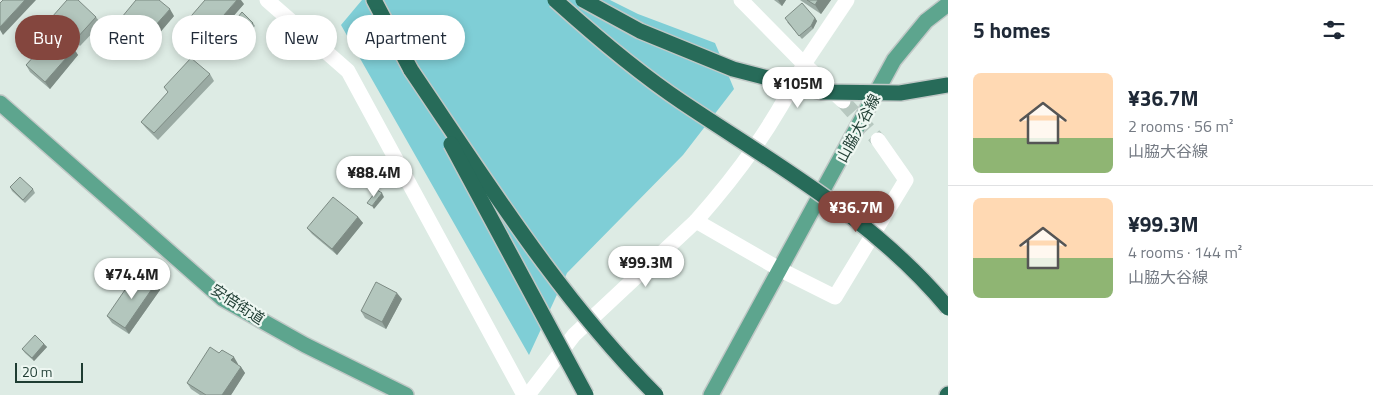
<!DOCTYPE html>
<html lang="en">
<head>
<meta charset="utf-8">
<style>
	:root { --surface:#fff; --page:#f6f6f7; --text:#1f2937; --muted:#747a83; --line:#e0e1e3; --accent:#84463e }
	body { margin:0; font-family:"Titillium Web","Noto Sans JP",sans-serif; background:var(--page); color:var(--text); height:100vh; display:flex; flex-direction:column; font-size:19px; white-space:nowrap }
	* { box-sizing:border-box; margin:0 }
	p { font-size:16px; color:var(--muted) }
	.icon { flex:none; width:28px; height:28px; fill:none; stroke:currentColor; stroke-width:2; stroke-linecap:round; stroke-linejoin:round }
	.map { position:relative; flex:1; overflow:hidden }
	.side { display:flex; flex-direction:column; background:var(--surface); width:425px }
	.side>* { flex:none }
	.top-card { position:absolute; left:15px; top:15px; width:475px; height:45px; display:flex; gap:10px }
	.scale { position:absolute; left:15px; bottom:12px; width:68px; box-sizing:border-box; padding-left:5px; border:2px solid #1e3c32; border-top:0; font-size:14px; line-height:18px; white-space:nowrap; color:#1e3c32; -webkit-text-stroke:4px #eef7f2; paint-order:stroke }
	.price { position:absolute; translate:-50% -42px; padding:0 11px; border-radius:18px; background:#fff; color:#222; font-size:16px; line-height:32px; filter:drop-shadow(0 1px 2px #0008) }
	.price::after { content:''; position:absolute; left:50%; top:30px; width:15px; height:11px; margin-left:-8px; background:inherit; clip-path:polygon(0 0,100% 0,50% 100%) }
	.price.on { background:var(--accent); color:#fff }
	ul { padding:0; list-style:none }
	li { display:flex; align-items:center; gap:15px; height:125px; padding:0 25px }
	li+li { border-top:1px solid var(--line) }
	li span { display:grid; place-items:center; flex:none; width:140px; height:100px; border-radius:8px; color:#555 }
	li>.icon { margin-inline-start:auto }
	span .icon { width:60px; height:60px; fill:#fffc; stroke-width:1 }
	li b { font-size:21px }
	h2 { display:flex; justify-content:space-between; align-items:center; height:60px; padding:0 25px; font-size:21px }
	.chip { padding:0 18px; border-radius:22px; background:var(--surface); box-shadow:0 2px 8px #0003; font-size:18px; line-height:45px }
	.chip.on { background:var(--accent); color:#fff }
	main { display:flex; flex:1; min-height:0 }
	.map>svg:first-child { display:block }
</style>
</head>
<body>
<main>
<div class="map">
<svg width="948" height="395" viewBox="0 0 948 395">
	<rect width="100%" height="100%" fill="#ddebe4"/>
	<path fill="#7fced6" d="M362,0H610L638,14L715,43L734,89L683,155L567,273L529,355L341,25Z"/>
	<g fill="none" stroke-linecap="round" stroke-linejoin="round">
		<path stroke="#b7c8c0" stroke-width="15" stroke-dasharray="15 8" stroke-linecap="butt" d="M843,101L878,140"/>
		<g stroke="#c0c8c6" stroke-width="18">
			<g id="primary">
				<path d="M0,103L223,299L305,345L406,395"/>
				<path d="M711,395L894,60L926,21L948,4"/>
			</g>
		</g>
		<g stroke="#c0c8c6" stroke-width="18">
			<g id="motorway">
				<path d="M374,0L411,70"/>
				<path d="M947,395L948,394"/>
			</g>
		</g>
		<g stroke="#fff" stroke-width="15">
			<path d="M267,0L348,71L524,395"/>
			<path d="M843,101L804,64L847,0"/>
			<path d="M696,221C741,170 773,125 804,64L741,0"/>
			<path d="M528,395L574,335L696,221L781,270L835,297L906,180L878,140"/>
		</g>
		<use href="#primary" stroke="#5da58e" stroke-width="15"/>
		<use href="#motorway" stroke="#276b59" stroke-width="15"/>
		<g stroke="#c0c8c6" stroke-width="18" stroke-linecap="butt">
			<g id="motorway-bridge">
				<path d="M555,0C595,36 637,72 682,102C776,165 874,219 948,308"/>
				<path d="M583,0L640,31L733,69L822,92L900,93L948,85"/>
				<path d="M411,70C487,182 560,299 656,395"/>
				<path d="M451,144L586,395"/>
			</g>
		</g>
		<use href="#motorway-bridge" stroke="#276b59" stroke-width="15"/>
	</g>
	<g fill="#9aaaa3">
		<path d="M774,0H786L782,6Z"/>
		<path d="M800,0H831L821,14Z"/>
		<path d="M244,4L215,37L217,39L204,54L184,36L179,30Z"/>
		<path d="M174,16L145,50L121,29L117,23Z"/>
		<path d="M52,17H96L101,24L80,46L56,23Z"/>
		<path d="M815,18L817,21L813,29L802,39L787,22Z"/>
		<path d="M253,23L255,26L234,47L223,36Z"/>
		<path d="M31,39L74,49L78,55L50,89L30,72L26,65L36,54L32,49L36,46Z"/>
		<path d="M210,74L214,81L158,140L146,128L141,122L168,92L164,87Z"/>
		<path d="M10,187L33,189L35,193L25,203L12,191Z"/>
		<path d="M358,217L363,223L337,255L312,234L307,228Z"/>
		<path d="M156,283L160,290L129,334L112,323L107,316Z"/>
		<path d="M402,299L386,329L365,318L361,311Z"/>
		<path d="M44,344L47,347L34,361L25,353L22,349Z"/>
		<path d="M238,364V365L241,367L245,373L231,395H200L191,389L187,383Z"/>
	</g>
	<g fill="#7d8b84">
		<path d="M25,0H36L3,35L0,30V27Z"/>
		<path d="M237,0H241L244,4L215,37L217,39L204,54L200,48L210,31Z"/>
		<path d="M778,0H786L782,6Z"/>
		<path d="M818,0H831L821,14L815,5Z"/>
		<path d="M170,9L174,16L145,50L140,43Z"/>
		<path d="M815,18L817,21L813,29L811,26Z"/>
		<path d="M74,49L78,55L50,89L45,82Z"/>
		<path d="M382,193L384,197L374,209L372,206Z"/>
		<path d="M358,217L363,223L337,255L332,249Z"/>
		<path d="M156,283L160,290L129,334L125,328Z"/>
		<path d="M397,293L402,299L386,329L382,322Z"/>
		<path d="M44,344L47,347L34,361L32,358Z"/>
		<path d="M234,357L238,364L236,367L231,360Z"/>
		<path d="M241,367L245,373L231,395H222Z"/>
	</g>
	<g fill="#b3c6bd" stroke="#7d8b84">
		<path d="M3,0H25L0,27V3Z"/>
		<path d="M67,0H78L96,17L76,39L52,17Z"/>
		<path d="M136,0H159L170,9L140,43L117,23Z"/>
		<path d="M205,0H237L210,31L212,33L200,48L179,30Z"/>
		<path d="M807,0H818L815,5Z"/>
		<path d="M802,3L815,18L811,26L799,36L785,18Z"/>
		<path d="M242,12L253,23L232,43L223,36Z"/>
		<path d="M46,21L74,49L45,82L26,65L36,54L32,49L37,45L31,39Z"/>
		<path d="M191,58L210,74L154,133L141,122L168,92L164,87Z"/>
		<path d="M20,177L33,189L23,200L10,187Z"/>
		<path d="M377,190L382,193L372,206L367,203Z"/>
		<path d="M333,197L358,217L332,249L307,228Z"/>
		<path d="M138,271L156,283L125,328L107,316Z"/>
		<path d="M376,282L397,293L382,322L361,311Z"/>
		<path d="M35,335L44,344L32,358L22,349Z"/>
		<path d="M210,347L219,353L222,350L234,357L231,360L241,367L222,395H206L187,383Z"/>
	</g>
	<g text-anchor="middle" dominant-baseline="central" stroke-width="4.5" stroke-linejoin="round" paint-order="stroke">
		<g font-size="15" fill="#1e3c32" stroke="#eef7f2">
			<text transform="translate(858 128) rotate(-62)">山脇大谷線</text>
			<text transform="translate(238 304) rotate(33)">安倍街道</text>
		</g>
	</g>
</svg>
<div class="scale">20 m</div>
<b class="price" style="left:798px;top:109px">¥105M</b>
<b class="price" style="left:374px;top:198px">¥88.4M</b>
<b class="price on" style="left:856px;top:233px">¥36.7M</b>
<b class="price" style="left:646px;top:288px">¥99.3M</b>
<b class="price" style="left:132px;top:300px">¥74.4M</b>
<div class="top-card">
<a class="chip on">Buy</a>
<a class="chip">Rent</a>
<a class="chip">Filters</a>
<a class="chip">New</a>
<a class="chip">Apartment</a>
</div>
</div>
<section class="side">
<h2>5 homes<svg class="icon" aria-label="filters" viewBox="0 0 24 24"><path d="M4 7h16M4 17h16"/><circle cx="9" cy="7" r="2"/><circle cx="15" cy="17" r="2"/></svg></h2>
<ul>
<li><span style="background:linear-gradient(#ffd9b3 65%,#8fb573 0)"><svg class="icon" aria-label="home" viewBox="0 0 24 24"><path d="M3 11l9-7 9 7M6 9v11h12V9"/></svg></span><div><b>¥36.7M</b><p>2 rooms · 56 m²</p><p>山脇大谷線</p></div></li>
<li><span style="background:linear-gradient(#ffd9b3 60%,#8fb573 0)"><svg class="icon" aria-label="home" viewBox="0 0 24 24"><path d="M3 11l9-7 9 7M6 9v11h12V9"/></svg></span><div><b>¥99.3M</b><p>4 rooms · 144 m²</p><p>山脇大谷線</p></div></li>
</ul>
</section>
</main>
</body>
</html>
